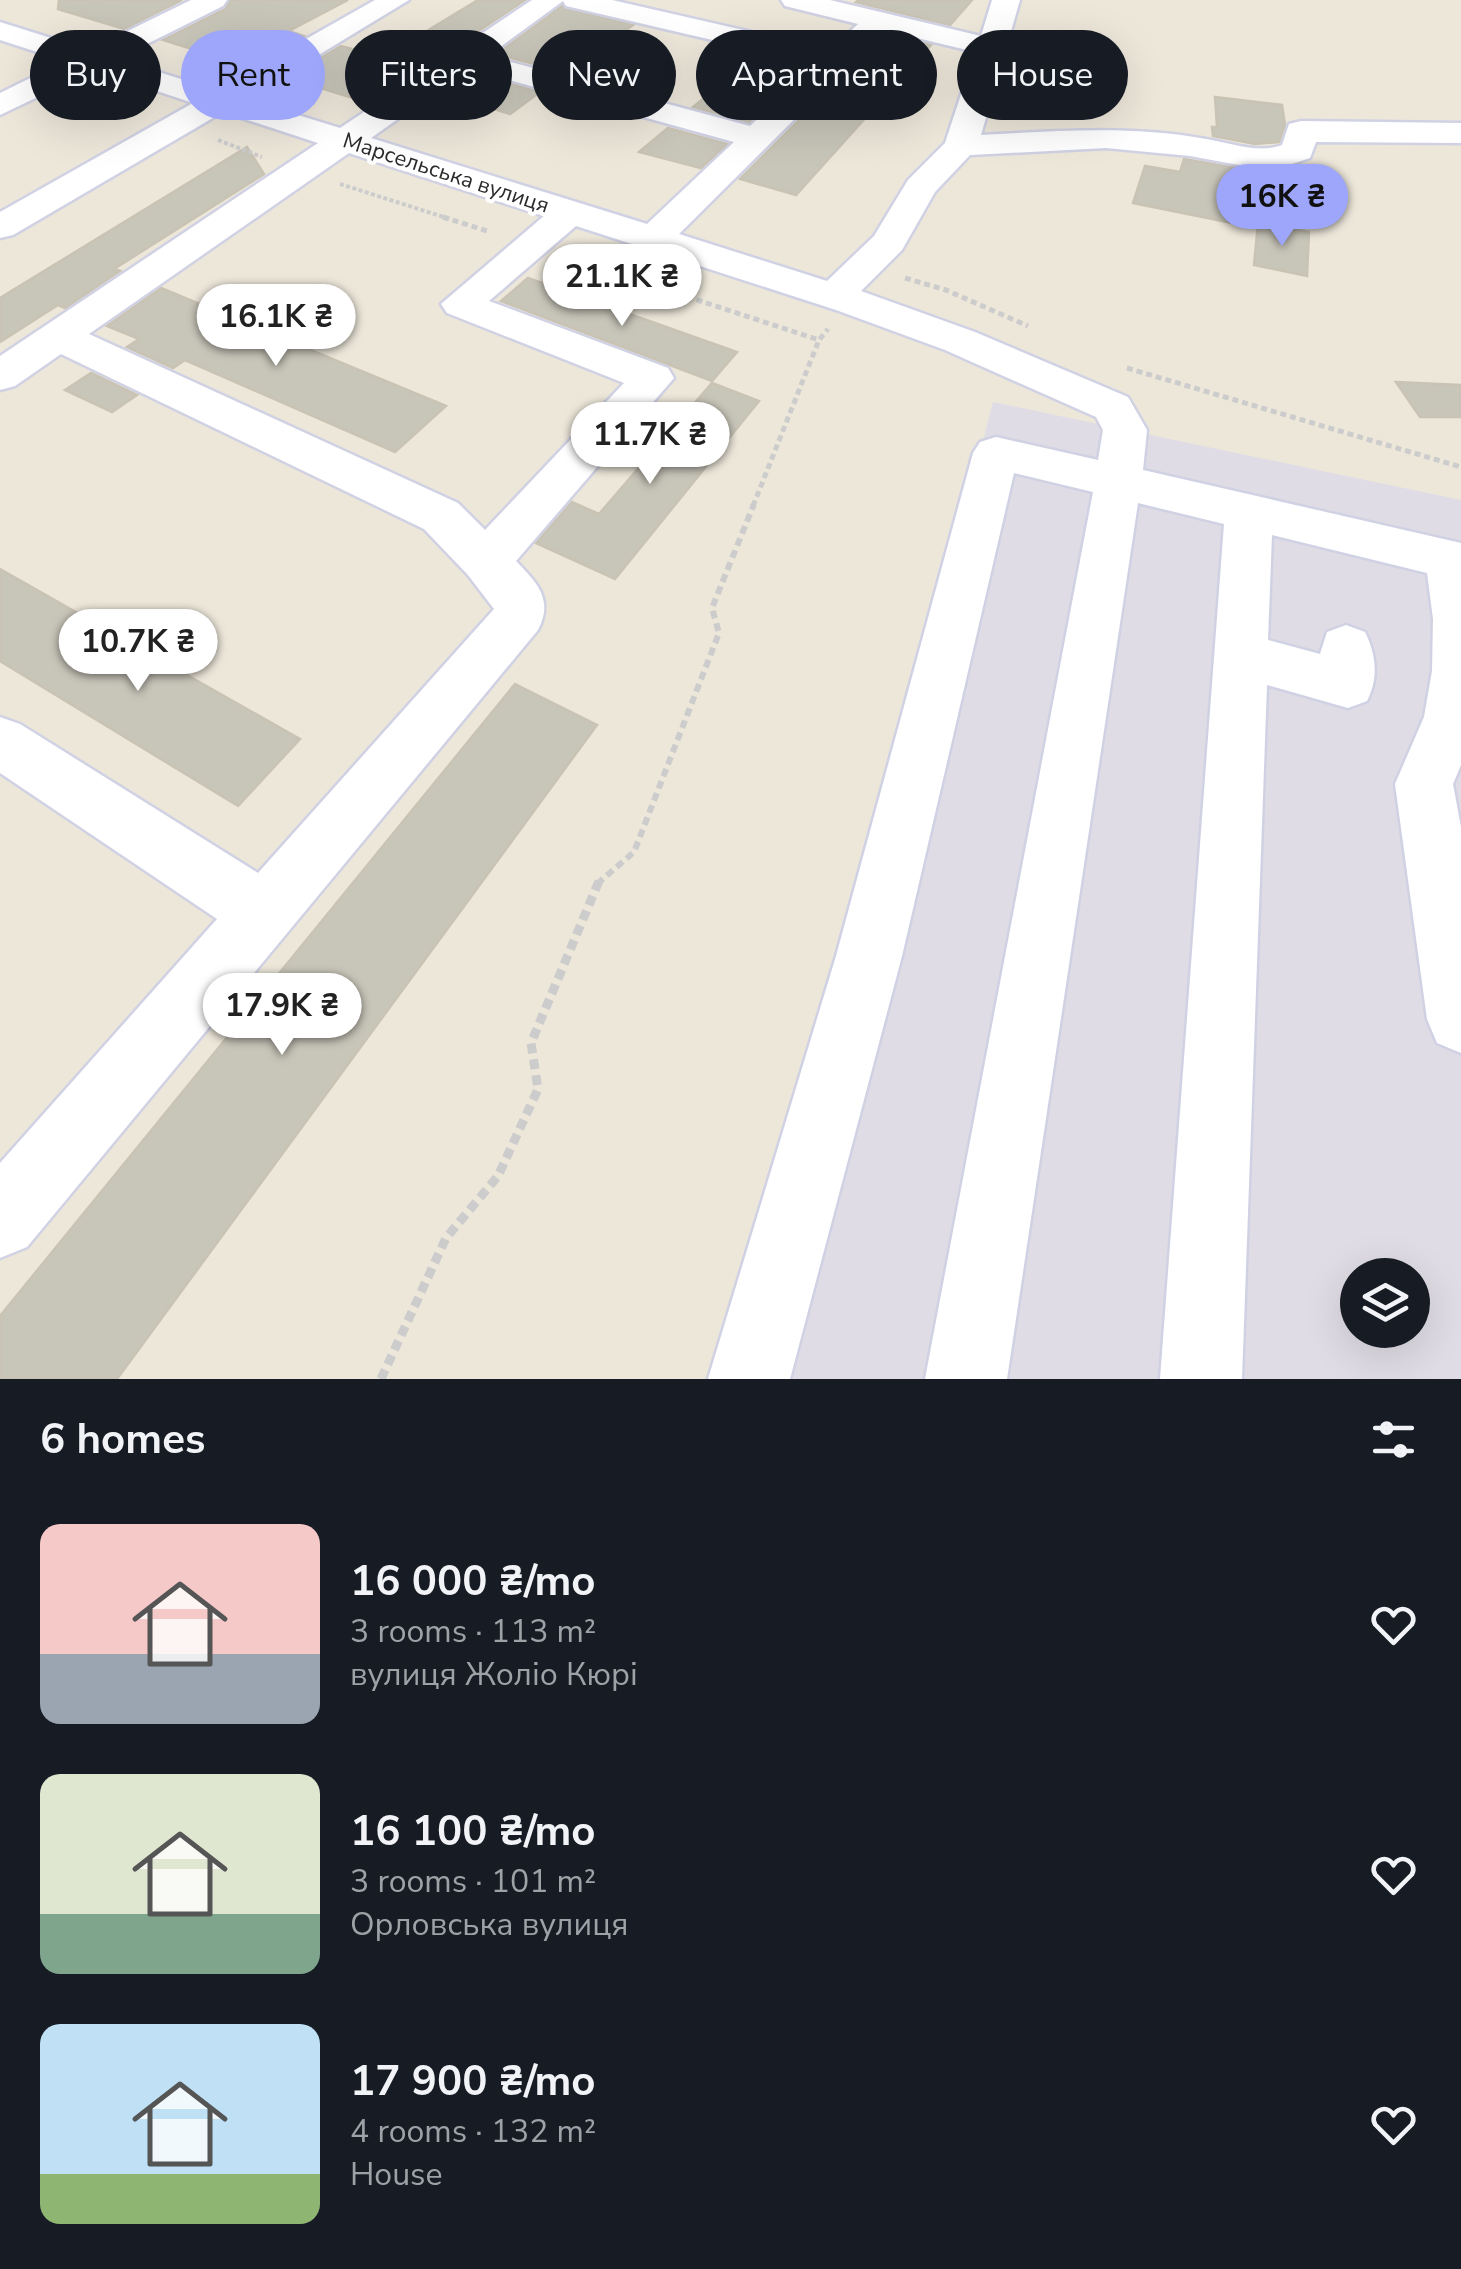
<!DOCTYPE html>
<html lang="en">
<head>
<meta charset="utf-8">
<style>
	:root { --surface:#171b24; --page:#242831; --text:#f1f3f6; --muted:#9ea1a6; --accent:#9da6fa }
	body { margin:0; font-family:"Nunito Sans",sans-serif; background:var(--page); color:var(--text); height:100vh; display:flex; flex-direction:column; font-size:38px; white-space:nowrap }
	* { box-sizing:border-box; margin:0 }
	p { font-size:32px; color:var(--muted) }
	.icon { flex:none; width:55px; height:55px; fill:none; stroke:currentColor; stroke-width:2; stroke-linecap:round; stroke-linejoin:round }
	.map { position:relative; height:1379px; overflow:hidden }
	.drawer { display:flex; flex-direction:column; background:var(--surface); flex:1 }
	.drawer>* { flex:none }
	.top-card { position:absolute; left:30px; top:30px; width:1402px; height:90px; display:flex; gap:20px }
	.fabs { position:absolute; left:1340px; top:1258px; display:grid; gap:20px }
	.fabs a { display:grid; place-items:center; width:90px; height:90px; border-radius:50%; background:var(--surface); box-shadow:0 10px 40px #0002; font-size:50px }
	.price { position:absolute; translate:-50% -85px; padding:0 22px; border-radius:35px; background:#fff; color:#222; font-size:32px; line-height:65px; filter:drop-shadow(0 2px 5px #0008) }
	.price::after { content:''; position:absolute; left:50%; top:60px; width:30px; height:22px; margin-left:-15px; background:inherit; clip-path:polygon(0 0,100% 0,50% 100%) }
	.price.selected { background:var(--accent); color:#111 }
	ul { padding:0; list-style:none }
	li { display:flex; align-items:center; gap:30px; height:250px; padding:0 40px }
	li span { display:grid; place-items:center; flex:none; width:280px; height:200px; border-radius:20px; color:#555 }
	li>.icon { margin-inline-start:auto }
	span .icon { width:120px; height:120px; fill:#fffc; stroke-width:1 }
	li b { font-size:42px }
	h2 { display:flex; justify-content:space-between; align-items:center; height:120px; padding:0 40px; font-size:42px }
	.pill { padding:0 35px; border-radius:45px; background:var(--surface); box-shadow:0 10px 40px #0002; font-size:35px; line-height:90px }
	.pill.selected { background:var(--accent); color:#111 }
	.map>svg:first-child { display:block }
</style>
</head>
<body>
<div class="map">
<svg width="1461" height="1379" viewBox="0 0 1461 1379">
	<rect width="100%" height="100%" fill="#ede7da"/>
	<path fill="#dfdce5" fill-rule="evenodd" d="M993,402L1461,500V1379H725L852,948ZM1358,1275H1412V1330H1358Z"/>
	<g fill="#c8c5b9" stroke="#c9c3b4" stroke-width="2.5">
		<path d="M59,0H182L124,29L58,9Z"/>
		<path d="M231,0H348L289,31L304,36L249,67L163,40L225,9Z"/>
		<path d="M478,0H525L369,103L287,78L341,46L384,57Z"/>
		<path d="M858,0H972L950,25L856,2Z"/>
		<path d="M562,6L633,25L567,73L497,54Z"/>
		<path d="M885,34L931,45L796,195L740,179L800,119L806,120Z"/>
		<path d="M470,73L540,92L510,114L441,93Z"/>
		<path d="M709,94L763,108L749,122L693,107Z"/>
		<path d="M1215,97L1282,105L1285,125L1279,142L1255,144L1213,136L1212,127H1217Z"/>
		<path d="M668,128L727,144L701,168L639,152Z"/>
		<path d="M247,147L264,174L114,269L120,271L65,308L58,305L0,342V298Z"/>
		<path d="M1184,159L1253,171L1237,224L1133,203L1145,166L1180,172Z"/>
		<path d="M1258,223L1309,232L1307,276L1254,265Z"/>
		<path d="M528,278L737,352L712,381L501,301Z"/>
		<path d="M161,288L446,406L395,452L185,360L173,368L127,347L139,339L107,326Z"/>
		<path d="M91,373L137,395L112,412L65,390Z"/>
		<path d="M1396,382L1461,385V417H1420Z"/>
		<path d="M712,383L759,401L615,579L536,543L572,502L599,514Z"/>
		<path d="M0,569L300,739L238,806L0,661Z"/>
		<path d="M515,684L597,725L117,1379H0V1316Z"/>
	</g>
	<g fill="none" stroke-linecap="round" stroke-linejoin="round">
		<g stroke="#d0d2e4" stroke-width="5">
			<path id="minor" d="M191,0H227L223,6L117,59L216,90L375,0H409L246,99L340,128L532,0H612L830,50L858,24L785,6L781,0H830L981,36L992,0H1020L981,135C1057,131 1131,125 1206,139C1231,143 1259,154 1282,145L1289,124L1301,121L1461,123V143L1316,142L1310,158L1271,171L1190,156L1106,148L970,155L935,192L902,250L861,291L975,332L1128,397L1147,430L1143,470L1461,543V765L1453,784L1461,827V1053L1437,1043L1427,1019L1395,784L1424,717L1432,671L1433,619L1427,573L1272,535L1268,640L1320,654L1327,632L1346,625L1365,632C1376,654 1379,678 1367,701L1348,708L1267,685L1242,1379H1160L1224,524L1138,503L1007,1379H925L1093,492L1014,473L902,956L790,1379H708L836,956L973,453L980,442L996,437L1098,460L1103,430L1096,417L945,350L836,310L576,226L489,301L668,368L674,378L516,561C537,583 554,599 538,630L27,1247L0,1258V1163L217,919L0,773V717L20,724L258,873L494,609L468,575L424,529L61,354L15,386L0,390V356L318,143L223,112L13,235L0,238V212L193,103L94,70L0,115V93L65,61L0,40V22L89,50ZM563,1L566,6L815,64L750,126L488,56ZM884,30L975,52L945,143L908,180L874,236L827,281L679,234ZM469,69L734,142L647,224L371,138ZM349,153L544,216L441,304L447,313L624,383L485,530L458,503L89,334Z"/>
		</g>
		<g stroke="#ccc" stroke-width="4" stroke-dasharray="4 2.5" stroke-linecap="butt">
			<path d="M218,140L262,157"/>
			<path d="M340,184L450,219"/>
		</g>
		<g stroke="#ccc" stroke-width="5" stroke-dasharray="6 4" stroke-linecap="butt">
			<path d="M443,217L490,232"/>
			<path d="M573,259L819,340L828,329"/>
			<path d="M905,278L946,290L1028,326"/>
			<path d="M1127,368L1461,467"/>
			<path d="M753,506L819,340"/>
		</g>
		<path stroke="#ccc" stroke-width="6" stroke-dasharray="8 5" stroke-linecap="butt" d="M597,884L634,852L719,633L712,608L754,504"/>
		<path stroke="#ccc" stroke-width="9" stroke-dasharray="10 6" stroke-linecap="butt" d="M381,1379L446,1238L498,1176L538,1089L531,1043L599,881"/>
		<use href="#minor" fill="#fff" fill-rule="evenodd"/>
	</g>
	<g text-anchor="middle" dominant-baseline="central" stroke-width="8" stroke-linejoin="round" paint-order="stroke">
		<g font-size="22" fill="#2a2a2a" stroke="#fff">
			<text transform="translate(446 173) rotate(18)">Марсельська вулиця</text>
		</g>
	</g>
</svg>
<div class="fabs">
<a><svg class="icon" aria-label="layers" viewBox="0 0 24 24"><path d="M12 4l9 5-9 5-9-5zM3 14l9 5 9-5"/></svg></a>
</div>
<b class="price selected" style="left:1282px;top:249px">16K ₴</b>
<b class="price" style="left:622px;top:329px">21.1K ₴</b>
<b class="price" style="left:276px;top:369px">16.1K ₴</b>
<b class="price" style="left:650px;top:487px">11.7K ₴</b>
<b class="price" style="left:138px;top:694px">10.7K ₴</b>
<b class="price" style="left:282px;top:1058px">17.9K ₴</b>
<div class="top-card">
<a class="pill">Buy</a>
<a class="pill selected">Rent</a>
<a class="pill">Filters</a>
<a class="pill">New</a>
<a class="pill">Apartment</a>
<a class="pill">House</a>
</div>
</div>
<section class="drawer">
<h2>6 homes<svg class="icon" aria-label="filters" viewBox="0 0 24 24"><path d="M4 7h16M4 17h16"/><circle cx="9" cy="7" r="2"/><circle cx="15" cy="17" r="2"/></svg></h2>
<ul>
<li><span style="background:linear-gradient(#f6c9c9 65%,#9aa5b1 0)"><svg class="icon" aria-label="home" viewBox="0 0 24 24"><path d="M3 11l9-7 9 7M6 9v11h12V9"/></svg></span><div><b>16 000 ₴/mo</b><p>3 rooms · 113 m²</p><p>вулиця Жоліо Кюрі</p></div><svg class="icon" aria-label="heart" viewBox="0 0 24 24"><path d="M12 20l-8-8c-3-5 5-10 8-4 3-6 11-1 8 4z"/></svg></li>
<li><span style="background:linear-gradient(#dfe7d0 70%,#7fa58c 0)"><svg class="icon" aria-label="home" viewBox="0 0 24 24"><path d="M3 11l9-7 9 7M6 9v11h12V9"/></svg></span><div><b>16 100 ₴/mo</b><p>3 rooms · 101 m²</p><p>Орловська вулиця</p></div><svg class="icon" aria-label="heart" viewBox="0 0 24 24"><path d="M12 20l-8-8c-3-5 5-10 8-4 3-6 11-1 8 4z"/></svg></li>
<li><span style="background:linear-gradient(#bfe0f5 75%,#8fb573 0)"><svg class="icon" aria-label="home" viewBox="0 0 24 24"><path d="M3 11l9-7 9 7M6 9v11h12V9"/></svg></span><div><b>17 900 ₴/mo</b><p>4 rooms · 132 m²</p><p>House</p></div><svg class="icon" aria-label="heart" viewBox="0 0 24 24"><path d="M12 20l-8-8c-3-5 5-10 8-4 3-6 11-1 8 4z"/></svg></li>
</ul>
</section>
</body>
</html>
